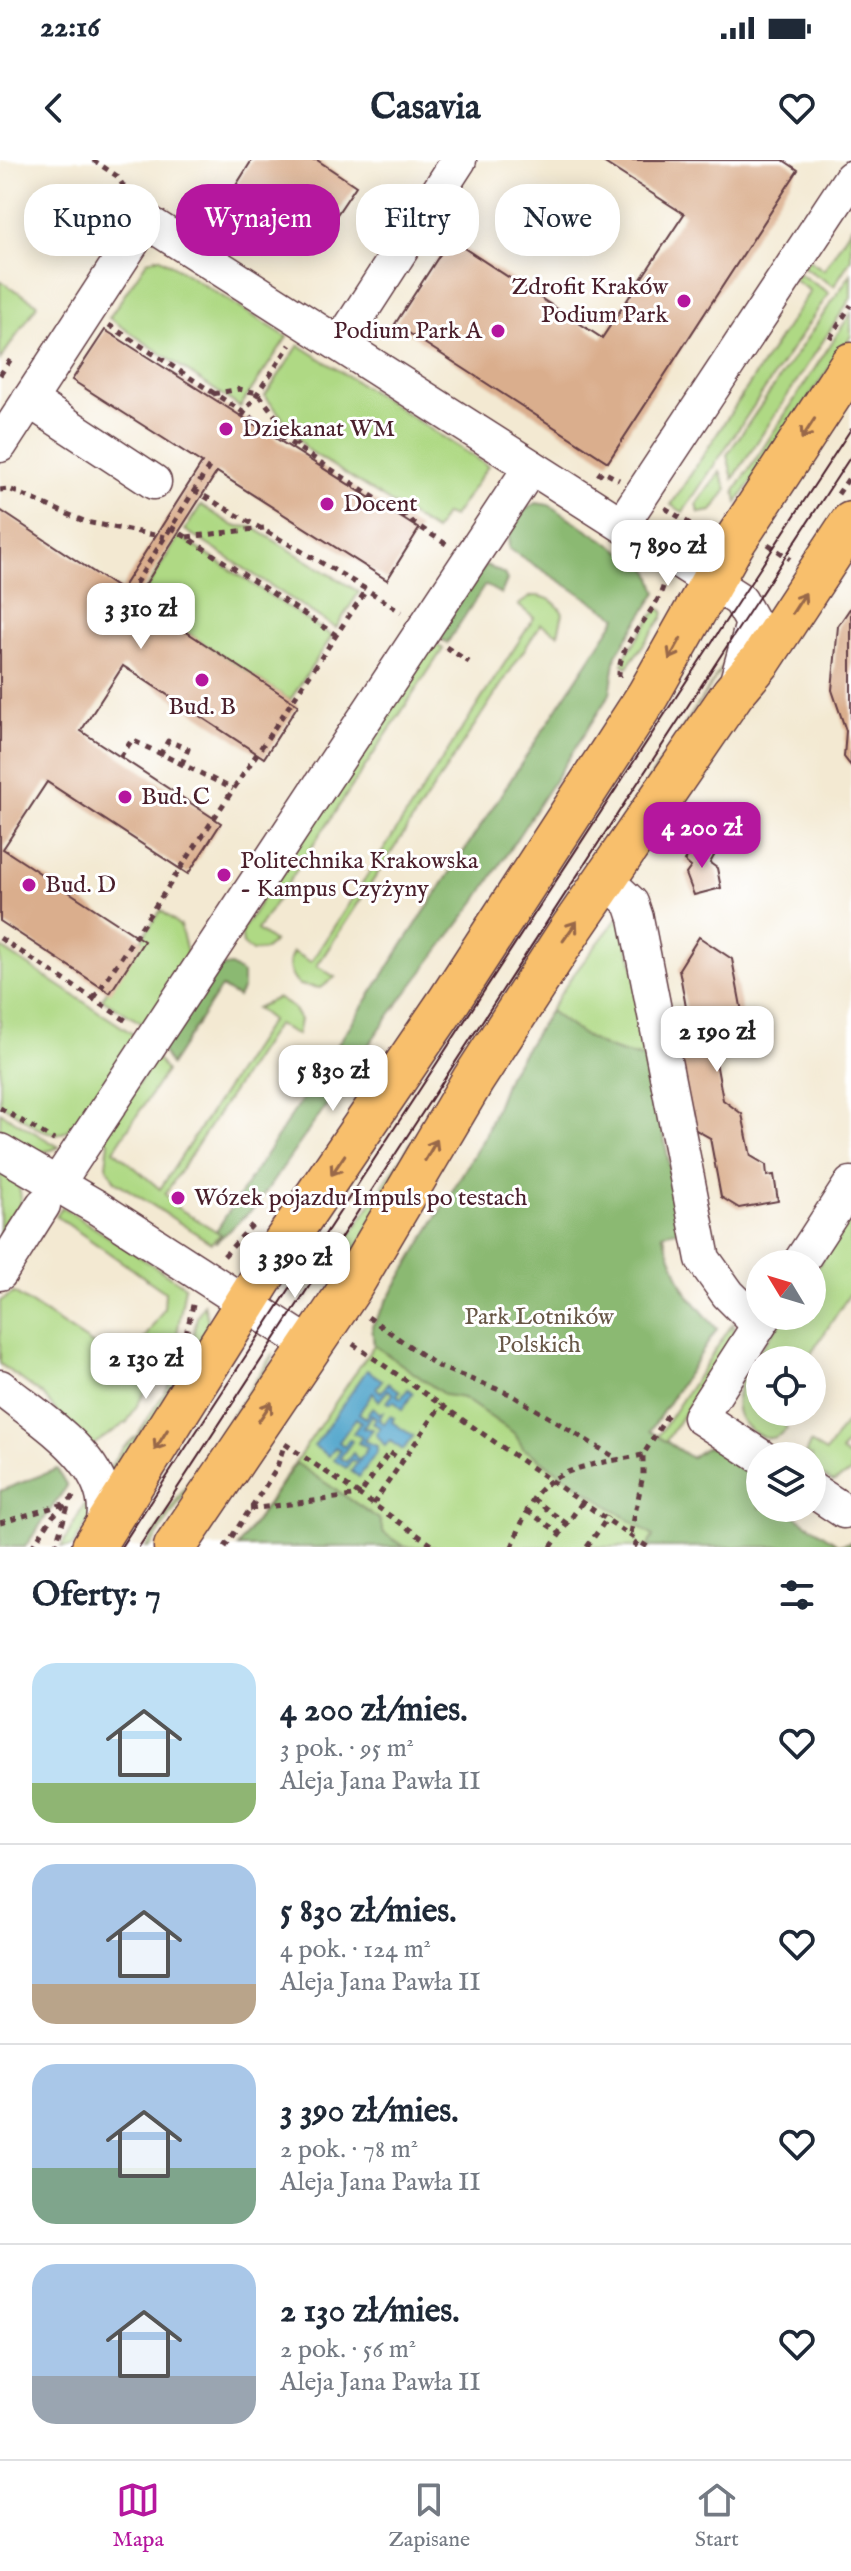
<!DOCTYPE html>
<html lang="pl">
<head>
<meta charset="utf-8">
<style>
	:root { --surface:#fff; --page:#f2f2f3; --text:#1f2937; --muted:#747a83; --line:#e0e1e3; --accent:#b5179e }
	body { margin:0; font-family:"IM FELL English",serif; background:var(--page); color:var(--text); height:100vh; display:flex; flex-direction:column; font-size:30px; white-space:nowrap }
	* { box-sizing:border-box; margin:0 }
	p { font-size:26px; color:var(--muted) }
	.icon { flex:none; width:44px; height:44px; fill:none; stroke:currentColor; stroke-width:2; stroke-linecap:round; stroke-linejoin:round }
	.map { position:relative; height:1387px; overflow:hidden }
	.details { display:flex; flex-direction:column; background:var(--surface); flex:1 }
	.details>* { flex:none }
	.top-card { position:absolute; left:24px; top:24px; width:804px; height:72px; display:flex; gap:16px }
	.needle { width:52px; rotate:308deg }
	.tools { position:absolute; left:746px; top:1090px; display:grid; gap:16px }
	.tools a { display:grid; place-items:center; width:80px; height:80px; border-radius:50%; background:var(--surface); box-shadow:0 4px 20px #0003; font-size:40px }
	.price { position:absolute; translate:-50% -68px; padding:0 18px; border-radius:16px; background:#fff; color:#222; font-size:26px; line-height:52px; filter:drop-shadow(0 2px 4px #0008) }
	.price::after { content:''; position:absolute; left:50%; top:48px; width:24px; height:18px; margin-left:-12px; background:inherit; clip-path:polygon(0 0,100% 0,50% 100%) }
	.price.current { background:var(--accent); color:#fff }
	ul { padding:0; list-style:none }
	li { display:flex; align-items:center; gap:24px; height:200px; padding:0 32px }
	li+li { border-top:2px solid var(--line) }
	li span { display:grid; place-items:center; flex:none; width:224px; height:160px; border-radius:24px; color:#555 }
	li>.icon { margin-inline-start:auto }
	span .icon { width:96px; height:96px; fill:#fffc; stroke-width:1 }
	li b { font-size:34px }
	h2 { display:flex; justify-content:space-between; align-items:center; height:96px; padding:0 32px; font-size:34px }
	.tag { padding:0 28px; border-radius:32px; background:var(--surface); box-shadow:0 4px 20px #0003; font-size:28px; line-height:72px }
	.tag.current { background:var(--accent); color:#fff }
	.status { display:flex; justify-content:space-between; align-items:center; height:56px; padding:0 40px; background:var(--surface); direction:ltr }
	.status svg { height:22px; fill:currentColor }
	header { display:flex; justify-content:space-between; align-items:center; height:104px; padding:0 32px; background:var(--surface); font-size:36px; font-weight:800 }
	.dock { display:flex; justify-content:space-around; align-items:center; height:112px; border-top:2px solid var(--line); background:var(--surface); font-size:22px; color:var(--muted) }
	.dock a { display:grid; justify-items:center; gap:4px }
	.dock .current { color:var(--accent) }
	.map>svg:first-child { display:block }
</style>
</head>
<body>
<div class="status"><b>22:16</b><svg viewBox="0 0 49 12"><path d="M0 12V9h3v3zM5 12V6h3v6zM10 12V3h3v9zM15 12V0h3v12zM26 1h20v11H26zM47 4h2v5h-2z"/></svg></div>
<header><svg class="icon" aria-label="back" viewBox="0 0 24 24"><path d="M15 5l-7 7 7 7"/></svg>Casavia<svg class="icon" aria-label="heart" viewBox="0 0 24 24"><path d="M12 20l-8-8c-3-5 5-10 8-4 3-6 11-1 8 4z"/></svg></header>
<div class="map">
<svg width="851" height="1387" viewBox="0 0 851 1387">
	<rect width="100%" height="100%" fill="#fff"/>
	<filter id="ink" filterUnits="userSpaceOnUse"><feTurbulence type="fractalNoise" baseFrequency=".0125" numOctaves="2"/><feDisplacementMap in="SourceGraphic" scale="16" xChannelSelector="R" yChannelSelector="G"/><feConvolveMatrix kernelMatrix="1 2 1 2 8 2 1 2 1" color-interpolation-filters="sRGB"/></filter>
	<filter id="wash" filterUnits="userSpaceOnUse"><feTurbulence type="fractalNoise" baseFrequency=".006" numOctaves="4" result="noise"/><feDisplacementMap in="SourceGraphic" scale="32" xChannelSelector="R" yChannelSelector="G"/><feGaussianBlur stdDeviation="1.8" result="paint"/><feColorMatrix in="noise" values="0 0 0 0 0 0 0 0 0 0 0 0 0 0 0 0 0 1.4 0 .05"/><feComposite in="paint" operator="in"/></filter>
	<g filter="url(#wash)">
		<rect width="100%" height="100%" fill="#f3e9d2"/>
		<g fill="#afd984" stroke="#7c7c58" stroke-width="2">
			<path d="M851,67V99L834,126L803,107L807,99L824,110Z"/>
			<path d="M159,97L287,177L240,247L109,158L147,101Z"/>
			<path d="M798,113L829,133L683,352L671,345L810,131L794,120Z"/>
			<path d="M851,114V138L733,319L727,295Z"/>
			<path d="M0,121L38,144L0,200Z"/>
			<path d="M851,153V176L737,343L735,331Z"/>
			<path d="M299,185L488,306L453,357L445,354L435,371L308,290L265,236Z"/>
			<path d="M720,312L727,329L712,351L699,353L697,344Z"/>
			<path d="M201,345L234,366L252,367L359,432L336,468L185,370Z"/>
			<path d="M179,376L332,476L290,540L139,441Z"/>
			<path d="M532,436C546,435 555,441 563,453L558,474L541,464L317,806L335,817L321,828L299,825C289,816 286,804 293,792L311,802L534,458L518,445Z"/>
			<path d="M658,448L664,451L663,457L627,507L623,504L625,496Z"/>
			<path d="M742,477L536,794L344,1110L333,1102Z"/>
			<path d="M430,480L443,489L257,770L274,782L264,790L251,791L243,784L241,772Z"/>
			<path d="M161,750L180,766L188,795L146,866L102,839Z"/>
			<path d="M620,755C629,792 642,830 648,868C663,967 633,1095 717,1169L650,1271L658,1276L733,1163L734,1174L729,1184L666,1281L691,1298L705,1288L747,1301L745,1323L760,1333V1348H783L839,1385L851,1382V1387H238L374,1185L372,1166L485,976L508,916L570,819Z"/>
			<path d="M0,787L139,878L84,962L76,959L67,971L57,975L37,968L0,943Z"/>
			<path d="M277,838L293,848L300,860L297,875L277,864L165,1034L173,1045L221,1074L211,1083L115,1021L106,1005L109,982L103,978L156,897L166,911L114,990L160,1029L271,860L256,848Z"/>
			<path d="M0,952L59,987C34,999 21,986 0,973Z"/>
			<path d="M0,1007C37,1029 16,1059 0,1087Z"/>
			<path d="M62,1047L185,1126L176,1181L127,1262L87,1289L43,1235L0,1204V1141L14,1133L126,1206L164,1149L165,1132L56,1056Z"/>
			<path d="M851,1056V1132L807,1200H760V1252H777L787,1269C775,1280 767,1281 754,1272C708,1243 765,1187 785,1156H812V1115Z"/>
			<path d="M204,1144L210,1168L118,1321L107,1311L122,1289L137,1275L190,1193L197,1156Z"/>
			<path d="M273,1193L272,1200L150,1387H146Z"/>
			<path d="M851,1255V1277L841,1292L851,1299V1313L833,1322L812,1311V1296L805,1294L810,1283L826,1292Z"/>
			<path d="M92,1331L90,1359L72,1387H61Z"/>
		</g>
		<g fill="#8bb972" stroke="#6a6c4e" stroke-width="2">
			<path d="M536,343L549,345L649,409L657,432L616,495L610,534L477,740L391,853L255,1047L215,1083L221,1074L216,1071L617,457L509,389C506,371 519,351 536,343Z"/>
			<path d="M486,405L504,414L507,420L501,434L485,425L447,483L434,474Z"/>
			<path d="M231,806L243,814V828L238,837L221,827L170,905L161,890L221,807Z"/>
			<path d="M550,851C584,878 606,892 650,899L681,1070L662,1074L684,1130L717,1169L650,1271L691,1298L705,1288L725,1285L747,1301L745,1323L760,1333V1348H783L839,1385L851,1382V1387H647L653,1376L523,1288L515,1274L463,1238L445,1235L374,1185L372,1166L485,976L508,916Z"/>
			<path d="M296,1303L379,1359L384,1373L405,1387H238Z"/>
			<path d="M57,1309L67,1326L25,1387H0V1331Z"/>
		</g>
		<path fill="#4fa4cb" stroke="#4c627b" stroke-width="2" fill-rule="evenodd" d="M367,1210L382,1220L376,1228L381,1232L388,1223L400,1231L397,1235L401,1238L408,1229L413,1233L402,1250L394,1241L391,1244L387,1242L393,1234L388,1230L379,1241L373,1233L359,1253L365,1258L373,1247L379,1253L383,1252L379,1260L384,1264L390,1256L394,1258L392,1262L413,1276L403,1290L390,1281L385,1286L376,1274L380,1268L373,1263L376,1258L371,1255L363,1268L373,1269L364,1281L377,1286V1292L359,1317L351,1311L357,1303L352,1300L346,1308L334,1300L340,1290L335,1287L329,1296L314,1286ZM356,1258L361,1262L353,1273L362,1277L358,1283L368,1287L359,1301L353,1293L346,1302L340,1298L352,1281L349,1279L344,1286L339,1282Z"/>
		<g id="blocks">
			<g fill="#daae8d">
				<path d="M252,0H317L356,26L313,90L230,35Z"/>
				<path d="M600,0H783L798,10L608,302L395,164L450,79L602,178L684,54Z"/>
				<path d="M105,170L419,369L387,420L217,312L136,439L298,545L264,598L123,506L81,571L221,663L205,688L188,714L47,622L3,689L144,781L110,833L0,761V350L121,430L202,303L72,220Z"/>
				<path d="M851,447V606L844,597L846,571L832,530L838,466Z"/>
				<path d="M697,682L715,694L710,703L717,708L721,728L694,735L686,714L691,707L684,701Z"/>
				<path d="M699,777L732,799L746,873L723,877L714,891L723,940L742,954L751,996L766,1005L767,1016L774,1015L778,1041L739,1048L721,1037L710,978L689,966L673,878L688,858L679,809Z"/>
			</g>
		</g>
	</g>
	<g filter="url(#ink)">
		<use href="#blocks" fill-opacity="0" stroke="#633d44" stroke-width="2"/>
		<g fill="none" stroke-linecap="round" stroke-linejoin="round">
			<g stroke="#633d44" stroke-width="37">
				<g id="minor">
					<path d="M340,184L459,0"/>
					<path d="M29,240L154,322"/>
					<path d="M0,285L146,61L740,440L753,463L736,525"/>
					<path d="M622,364L851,18"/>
					<path d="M606,720L631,743L636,758L703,1099L728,1134L759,1165"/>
					<path d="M0,991L98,1048L310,1185"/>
					<path d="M57,1024L531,307"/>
					<path d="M799,1104L851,1024"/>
					<path d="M0,1113L43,1045"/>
					<path d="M0,1227C43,1262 124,1308 101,1373"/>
					<path d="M760,1296L700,1257L765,1156"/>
					<path d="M812,1330L844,1351"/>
				</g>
			</g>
			<g stroke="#633d44" stroke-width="45">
				<g id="major">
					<path d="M93,1387L282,1086L449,841L648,535L733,384L851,204"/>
					<path d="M175,1387L349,1130L473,920L567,775L733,533L761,500L851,363"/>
				</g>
			</g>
			<g stroke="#633d44" stroke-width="5" stroke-dasharray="6 6" stroke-linecap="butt">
				<path d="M93,0L117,16L131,38"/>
				<path d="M109,165L446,384"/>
				<path d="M830,178L851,145"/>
				<path d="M0,215L11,199"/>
				<path d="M213,234L239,229L258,233L298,286"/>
				<path d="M242,256L290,185"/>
				<path d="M598,316L602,311L619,320"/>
				<path d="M0,330L9,329L86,362L165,377"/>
				<path d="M194,330C264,372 333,406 401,452"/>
				<path d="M838,334L851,315"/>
				<path d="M665,348L698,369"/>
				<path d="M171,367L336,475"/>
				<path d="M187,377L264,368"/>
				<path d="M768,384L790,399"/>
				<path d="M129,434L209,307"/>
				<path d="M446,487L469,502"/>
				<path d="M619,517C618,479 654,459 664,424"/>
				<path d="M160,595L168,581L188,589L181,606"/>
				<path d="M120,597L132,580L233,629"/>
				<path d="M0,778L130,863"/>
				<path d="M94,838L367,429"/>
				<path d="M0,948L54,980"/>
				<path d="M224,1096L255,1062"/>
				<path d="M368,1157L439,1207L510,1234L619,1300"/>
				<path d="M186,1174L194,1141"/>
				<path d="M353,1184L638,1381"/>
				<path d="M285,1284L360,1335L389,1292L403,1301"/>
				<path d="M533,1339L567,1364"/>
				<path d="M373,1344L442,1244"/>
				<path d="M250,1349L360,1335L435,1387"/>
				<path d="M527,1351L560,1373"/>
				<path d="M0,1363L64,1344"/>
				<path d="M631,1373L643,1315V1295L670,1251"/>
				<path d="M32,1387L53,1356L74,1336"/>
				<path d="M55,1387L69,1343"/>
				<path d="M225,1387L276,1310L283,1289"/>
				<path d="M512,1387C518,1372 524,1356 532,1341C552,1305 606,1303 643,1295"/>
				<path d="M551,1387L583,1341"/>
				<path d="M587,1387L608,1357"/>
				<path d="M634,1387L638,1381L648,1387"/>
			</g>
			<use href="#minor" stroke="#fff" stroke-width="34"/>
			<use href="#major" stroke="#f8bf6c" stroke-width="42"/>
			<g stroke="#4a1f2b" stroke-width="2">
				<path d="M121,1387L851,269"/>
				<path d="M139,1387L851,296"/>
			</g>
		</g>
		<defs><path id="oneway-shaft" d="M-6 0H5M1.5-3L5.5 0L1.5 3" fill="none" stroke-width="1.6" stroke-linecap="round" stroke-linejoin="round" transform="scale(2)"/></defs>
		<g stroke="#986748">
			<use href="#oneway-shaft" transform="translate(808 269) rotate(123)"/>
			<use href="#oneway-shaft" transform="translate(799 443) rotate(-57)"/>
			<use href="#oneway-shaft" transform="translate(675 489) rotate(119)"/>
			<use href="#oneway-shaft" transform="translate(570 771) rotate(-55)"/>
			<use href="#oneway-shaft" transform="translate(431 990) rotate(-60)"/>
			<use href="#oneway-shaft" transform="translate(338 1005) rotate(124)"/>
			<use href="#oneway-shaft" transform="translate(265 1252) rotate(-56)"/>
			<use href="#oneway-shaft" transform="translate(161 1280) rotate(122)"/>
		</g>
	</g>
	<g fill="#b5179e" stroke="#fff" stroke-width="3">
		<circle cx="684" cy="141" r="8"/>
		<circle cx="498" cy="171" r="8"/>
		<circle cx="226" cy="269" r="8"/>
		<circle cx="327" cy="344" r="8"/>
		<circle cx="202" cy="520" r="8"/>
		<circle cx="125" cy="637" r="8"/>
		<circle cx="224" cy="715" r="8"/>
		<circle cx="29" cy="725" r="8"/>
		<circle cx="178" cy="1038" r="8"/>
	</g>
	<g text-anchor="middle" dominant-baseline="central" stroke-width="6" stroke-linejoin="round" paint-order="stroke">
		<g font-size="24" fill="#4a1f2b" stroke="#fff" text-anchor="start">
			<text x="668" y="127" text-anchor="end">Zdrofit Kraków<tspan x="668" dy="28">Podium Park</tspan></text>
			<text x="482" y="171" text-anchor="end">Podium Park A</text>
			<text x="242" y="269">Dziekanat WM</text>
			<text x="343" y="344">Docent</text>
			<text x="202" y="547" text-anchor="middle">Bud. B</text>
			<text x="141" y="637">Bud. C</text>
			<text x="240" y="701">Politechnika Krakowska<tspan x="240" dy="28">- Kampus Czyżyny</tspan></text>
			<text x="45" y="725">Bud. D</text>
			<text x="194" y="1038">Wózek pojazdu Impuls po testach</text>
		</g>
		<g font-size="24" fill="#685746" stroke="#fff">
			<text x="539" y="1157">Park Lotników<tspan x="539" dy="28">Polskich</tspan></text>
		</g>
	</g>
</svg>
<div class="tools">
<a><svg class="needle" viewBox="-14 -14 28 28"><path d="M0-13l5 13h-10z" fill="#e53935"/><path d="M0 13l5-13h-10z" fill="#747a83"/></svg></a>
<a><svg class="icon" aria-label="locate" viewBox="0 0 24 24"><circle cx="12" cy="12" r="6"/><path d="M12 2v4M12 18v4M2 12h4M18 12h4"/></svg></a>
<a><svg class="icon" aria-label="layers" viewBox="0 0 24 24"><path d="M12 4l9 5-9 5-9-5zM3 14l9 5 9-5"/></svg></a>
</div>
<b class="price" style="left:668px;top:428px">7 890 zł</b>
<b class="price" style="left:141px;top:491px">3 310 zł</b>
<b class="price current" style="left:702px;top:710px">4 200 zł</b>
<b class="price" style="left:717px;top:914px">2 190 zł</b>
<b class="price" style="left:333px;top:953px">5 830 zł</b>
<b class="price" style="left:295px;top:1140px">3 390 zł</b>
<b class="price" style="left:146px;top:1241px">2 130 zł</b>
<div class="top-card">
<a class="tag">Kupno</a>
<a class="tag current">Wynajem</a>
<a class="tag">Filtry</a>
<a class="tag">Nowe</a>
</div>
</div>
<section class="details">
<h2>Oferty: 7<svg class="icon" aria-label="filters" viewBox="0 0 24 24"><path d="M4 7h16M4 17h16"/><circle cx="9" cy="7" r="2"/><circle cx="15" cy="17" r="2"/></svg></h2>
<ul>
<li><span style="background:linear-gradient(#bfe0f5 75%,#8fb573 0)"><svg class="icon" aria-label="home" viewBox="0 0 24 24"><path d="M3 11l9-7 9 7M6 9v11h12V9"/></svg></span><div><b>4 200 zł/mies.</b><p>3 pok. · 95 m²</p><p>Aleja Jana Pawła II</p></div><svg class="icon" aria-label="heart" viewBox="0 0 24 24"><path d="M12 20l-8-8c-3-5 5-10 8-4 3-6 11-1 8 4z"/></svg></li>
<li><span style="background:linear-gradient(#a9c7e8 75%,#b9a48a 0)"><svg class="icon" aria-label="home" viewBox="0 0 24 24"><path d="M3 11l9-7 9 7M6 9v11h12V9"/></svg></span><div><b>5 830 zł/mies.</b><p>4 pok. · 124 m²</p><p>Aleja Jana Pawła II</p></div><svg class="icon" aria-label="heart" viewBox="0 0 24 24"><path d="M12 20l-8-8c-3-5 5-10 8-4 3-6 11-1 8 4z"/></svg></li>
<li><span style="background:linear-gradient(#a9c7e8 65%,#7fa58c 0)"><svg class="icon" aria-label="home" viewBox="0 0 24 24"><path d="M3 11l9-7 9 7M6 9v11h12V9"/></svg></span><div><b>3 390 zł/mies.</b><p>2 pok. · 78 m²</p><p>Aleja Jana Pawła II</p></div><svg class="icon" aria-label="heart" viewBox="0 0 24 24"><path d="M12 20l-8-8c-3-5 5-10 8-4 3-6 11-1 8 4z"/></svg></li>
<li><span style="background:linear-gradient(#a9c7e8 70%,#9aa5b1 0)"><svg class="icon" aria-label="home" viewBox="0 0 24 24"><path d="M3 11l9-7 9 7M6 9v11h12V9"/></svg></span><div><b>2 130 zł/mies.</b><p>2 pok. · 56 m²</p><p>Aleja Jana Pawła II</p></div><svg class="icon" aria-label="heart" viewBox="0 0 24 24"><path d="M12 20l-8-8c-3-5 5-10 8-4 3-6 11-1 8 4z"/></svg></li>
</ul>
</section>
<nav class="dock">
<a class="current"><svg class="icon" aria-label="map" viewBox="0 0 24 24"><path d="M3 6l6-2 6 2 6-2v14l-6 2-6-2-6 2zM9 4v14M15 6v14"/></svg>Mapa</a>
<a><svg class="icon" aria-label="saved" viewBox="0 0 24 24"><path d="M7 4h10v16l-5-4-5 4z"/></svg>Zapisane</a>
<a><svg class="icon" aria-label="home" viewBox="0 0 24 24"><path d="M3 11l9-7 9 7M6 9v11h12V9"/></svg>Start</a>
</nav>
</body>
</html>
